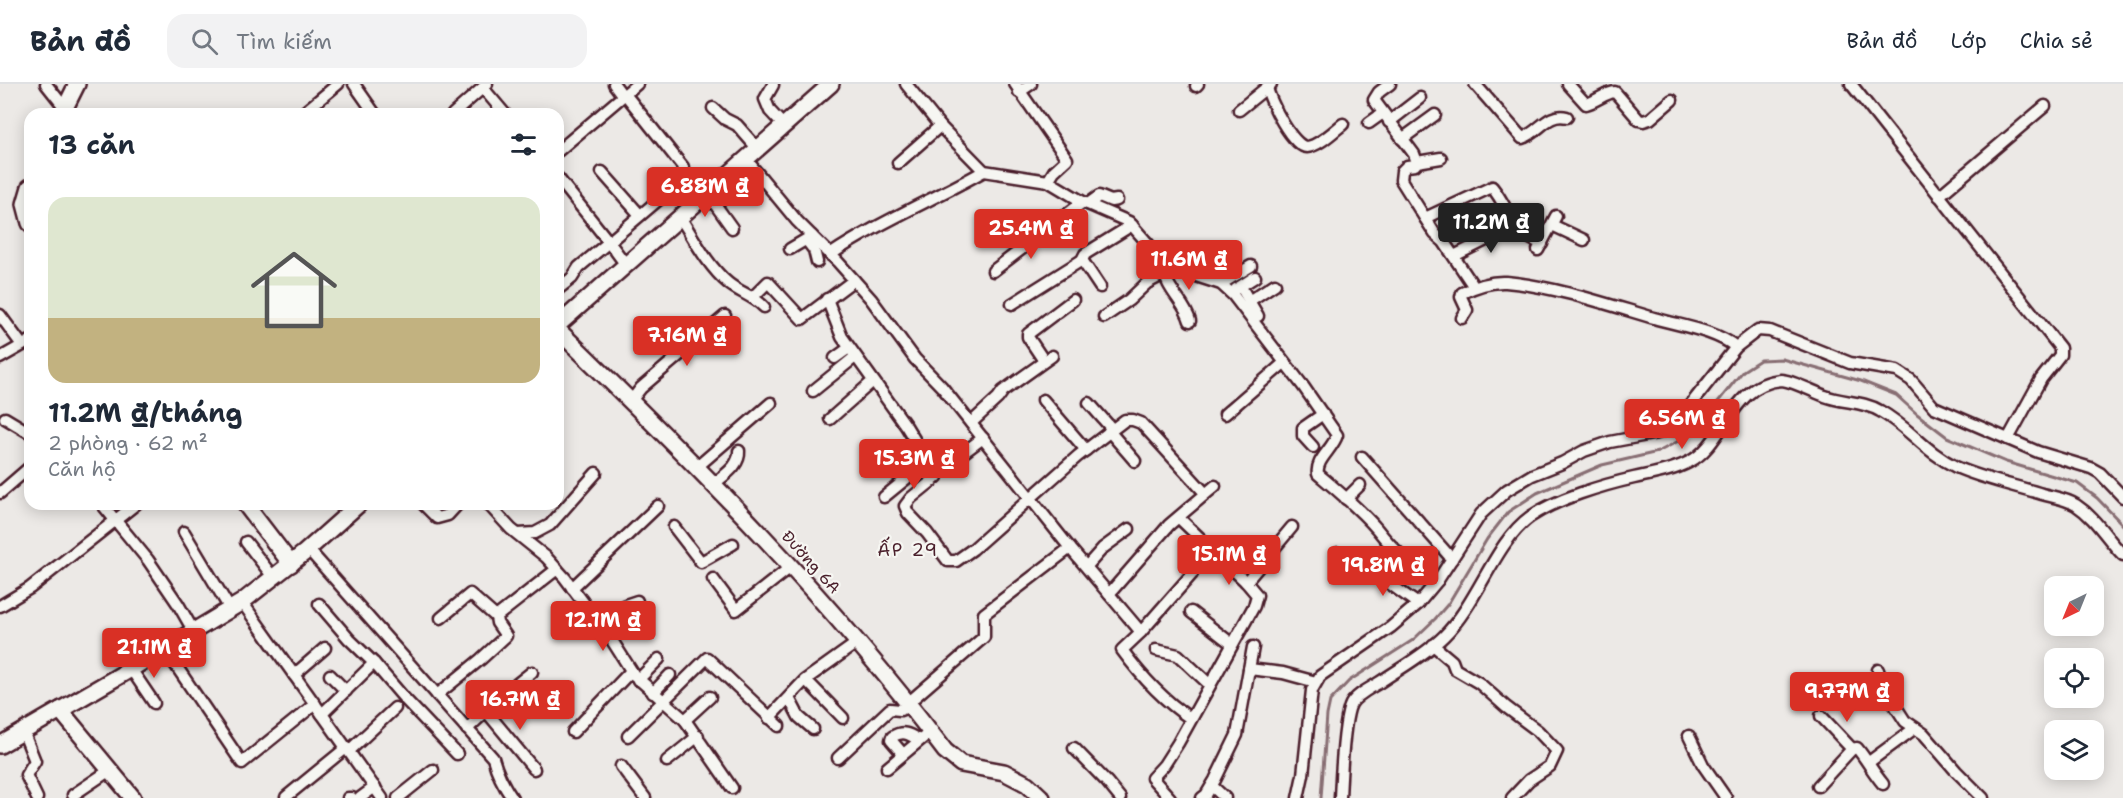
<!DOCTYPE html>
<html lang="vi">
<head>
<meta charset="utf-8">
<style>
	:root { --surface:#fff; --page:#f2f2f3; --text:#1f2937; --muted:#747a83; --line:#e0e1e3; --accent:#d93025 }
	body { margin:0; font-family:"Shantell Sans",sans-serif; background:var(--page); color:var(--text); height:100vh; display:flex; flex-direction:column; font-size:22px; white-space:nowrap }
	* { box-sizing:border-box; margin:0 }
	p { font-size:20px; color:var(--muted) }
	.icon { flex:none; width:33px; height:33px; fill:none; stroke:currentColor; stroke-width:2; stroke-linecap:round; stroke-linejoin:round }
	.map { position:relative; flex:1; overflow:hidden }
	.side { position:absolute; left:24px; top:24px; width:540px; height:402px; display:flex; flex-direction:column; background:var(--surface); border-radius:18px; box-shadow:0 3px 15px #0003 }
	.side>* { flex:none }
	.needle { width:39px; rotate:223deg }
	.controls { position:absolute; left:2044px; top:492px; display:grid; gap:12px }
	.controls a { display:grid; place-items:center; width:60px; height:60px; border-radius:12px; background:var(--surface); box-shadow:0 3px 15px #0003; font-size:30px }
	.price { position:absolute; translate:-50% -51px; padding:0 14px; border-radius:6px; background:var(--accent); color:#fff; font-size:20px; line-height:39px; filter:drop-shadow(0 2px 3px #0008) }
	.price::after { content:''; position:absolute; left:50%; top:36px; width:18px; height:14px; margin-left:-9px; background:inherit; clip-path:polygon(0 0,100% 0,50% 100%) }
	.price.selected { background:#222; color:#fff }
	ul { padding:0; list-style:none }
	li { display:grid; align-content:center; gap:12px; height:318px; padding:0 24px }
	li+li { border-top:2px solid var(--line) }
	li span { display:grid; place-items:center; height:186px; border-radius:18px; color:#555 }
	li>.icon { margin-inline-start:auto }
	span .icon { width:108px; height:108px; fill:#fffc; stroke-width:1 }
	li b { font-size:26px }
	h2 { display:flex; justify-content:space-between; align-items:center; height:72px; padding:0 24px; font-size:26px }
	header { display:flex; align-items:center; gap:36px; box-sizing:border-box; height:84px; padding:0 30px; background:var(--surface); border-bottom:2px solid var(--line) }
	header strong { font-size:28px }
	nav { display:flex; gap:33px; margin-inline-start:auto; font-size:21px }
	.search { width:420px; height:54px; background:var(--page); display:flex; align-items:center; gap:15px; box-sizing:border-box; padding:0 21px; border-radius:18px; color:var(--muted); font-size:22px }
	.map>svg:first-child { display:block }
</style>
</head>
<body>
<header>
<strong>Bản đồ</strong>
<div class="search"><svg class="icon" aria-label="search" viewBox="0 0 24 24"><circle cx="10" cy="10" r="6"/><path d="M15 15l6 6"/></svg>Tìm kiếm</div>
<nav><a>Bản đồ</a><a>Lớp</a><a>Chia sẻ</a></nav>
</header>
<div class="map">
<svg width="2123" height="714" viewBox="0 0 2123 714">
	<rect width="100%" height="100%" fill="#ece9e6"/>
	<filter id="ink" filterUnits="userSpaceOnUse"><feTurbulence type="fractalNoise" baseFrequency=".0167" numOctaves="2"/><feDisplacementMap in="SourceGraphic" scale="12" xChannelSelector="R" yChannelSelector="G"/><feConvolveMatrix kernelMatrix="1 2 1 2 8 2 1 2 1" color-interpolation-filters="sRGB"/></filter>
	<g filter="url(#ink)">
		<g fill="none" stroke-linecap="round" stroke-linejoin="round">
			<path stroke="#886e73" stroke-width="3" d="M1321,714L1327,631L1330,617L1349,597L1413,556L1435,535L1448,520L1487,455L1508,428L1537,409L1602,381L1658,368L1686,353L1704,335L1743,287L1760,276L1782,275L1861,297L1896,311L1917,330L1947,353L2006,378L2077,399L2097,414L2123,441"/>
			<g stroke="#4a1f2b" stroke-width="15">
				<g id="street">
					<path d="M46,0L65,24"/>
					<path d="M354,0L375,30"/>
					<path d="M614,0L623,12"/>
					<path d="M906,0L940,42L984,87L1048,97L1083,118L1129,138L1172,187L1187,189L1221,200L1233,211L1303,302L1337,351C1333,365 1315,376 1318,390C1338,407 1360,425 1377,445C1394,467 1413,484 1438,496"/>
					<path d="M1015,0L1067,75L1054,87L1048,97"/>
					<path d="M1390,0L1379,8L1374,16L1414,70L1417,78"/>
					<path d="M1475,0L1522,54C1539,49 1547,28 1567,33"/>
					<path d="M1568,0L1586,20C1595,18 1607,8 1615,8L1639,36L1643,37L1650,35L1672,16"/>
					<path d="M1851,0L2060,264V271L2041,295L2008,355"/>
					<path d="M773,1L765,15L770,27L783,41"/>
					<path d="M1196,2L1198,0"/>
					<path d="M1267,3C1269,16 1293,64 1307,63C1319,62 1334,47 1343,40"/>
					<path d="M483,4L505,30"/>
					<path d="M1019,8L1031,0"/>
					<path d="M625,10L683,83V95L699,116"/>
					<path d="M713,24L725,35L737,41L757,64"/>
					<path d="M1239,26L1271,0"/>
					<path d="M302,30L338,0"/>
					<path d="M453,30L487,0"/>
					<path d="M1389,38L1420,14"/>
					<path d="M1369,39L1383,29"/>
					<path d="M1402,55L1435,31"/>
					<path d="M558,67L637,0"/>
					<path d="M745,74L797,137L838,178L871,215L915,275L942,303L1070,464L1141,548L1122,566C1141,592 1163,616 1190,634"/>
					<path d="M1441,74L1417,78L1415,81L1407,82L1402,87L1401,96L1435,150L1444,158L1474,203"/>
					<path d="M898,79L940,42"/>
					<path d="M602,88L640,131"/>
					<path d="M558,94L609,158L683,95"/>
					<path d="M707,109L732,144"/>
					<path d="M1939,112L2045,22"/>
					<path d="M1088,120L1099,112L1111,117L1117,116"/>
					<path d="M680,133C694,155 708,182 728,199C740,209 754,212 764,223"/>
					<path d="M1425,134L1492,103C1512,128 1508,146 1542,160"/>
					<path d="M1552,141L1584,156"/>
					<path d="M807,157L814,166L817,178"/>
					<path d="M790,165L812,152"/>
					<path d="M1538,166L1556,132"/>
					<path d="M830,171C879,138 933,116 984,87"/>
					<path d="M1454,172L1514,142"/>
					<path d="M1082,176L1100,203"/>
					<path d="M1164,184C1165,205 1185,218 1190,237"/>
					<path d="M993,187L1083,118"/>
					<path d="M1221,200L1251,182"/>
					<path d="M1241,203L1258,232"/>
					<path d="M558,205L572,194L579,183L609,158L626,181"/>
					<path d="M1236,205L1255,193"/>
					<path d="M753,213L768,198L802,235L854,196"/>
					<path d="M827,215L842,253L906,342L937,393L911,414L905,422L908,429L927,449L948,477H956L973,465L1078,372L1125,336H1133L1141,339L1205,409"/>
					<path d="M1249,217L1275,200"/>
					<path d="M1012,220L1082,176L1085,170L1132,141"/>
					<path d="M0,231L22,261"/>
					<path d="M1104,233L1129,216L1147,199L1164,190"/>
					<path d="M1462,234L1467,226L1461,213L1462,209C1476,202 1490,197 1506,198C1557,203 1606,220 1654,234C1681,242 1714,246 1736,263"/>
					<path d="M0,274L30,257"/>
					<path d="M835,274L849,264"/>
					<path d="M1044,277L1028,253V250L1073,216"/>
					<path d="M813,307L855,273"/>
					<path d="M1043,316L1086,366"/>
					<path d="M631,317L641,304L725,232"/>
					<path d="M1089,319L1112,345"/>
					<path d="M1225,330L1284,279"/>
					<path d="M5,334L30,349"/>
					<path d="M830,335L873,297"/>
					<path d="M971,339L998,314L1003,307L1052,272"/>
					<path d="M1109,347L1135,377"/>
					<path d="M1313,363L1303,352V344L1323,330"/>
					<path d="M1362,373L1452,475"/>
					<path d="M955,375L983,354"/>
					<path d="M697,383L771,319"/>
					<path d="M714,400C724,391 740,382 739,367"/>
					<path d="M0,409L30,383"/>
					<path d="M884,413L928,377"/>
					<path d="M1346,415L1360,401"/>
					<path d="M102,420L148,476L178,520L194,548"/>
					<path d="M423,420L437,434L448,431L458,420"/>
					<path d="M488,420L511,445L546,473L565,494L613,558L634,591L685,636L732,704"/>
					<path d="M674,443L701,478L733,460"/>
					<path d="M184,448L230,525"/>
					<path d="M518,450L535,449L550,441L596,389"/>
					<path d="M246,458L273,493"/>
					<path d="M308,465L493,674C497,689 503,701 512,714"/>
					<path d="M1338,469L1365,482L1418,520"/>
					<path d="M1087,482L1103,464L1129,445"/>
					<path d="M713,495L736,526L792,482"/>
					<path d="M1246,498L1292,443"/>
					<path d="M572,504L658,422"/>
					<path d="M1109,510L1169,441L1215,402"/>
					<path d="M242,518L382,714"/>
					<path d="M319,520L349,555L374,579L404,614L457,670"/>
					<path d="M0,522L30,504L136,420"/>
					<path d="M1191,528L1232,560"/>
					<path d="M496,533L557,485"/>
					<path d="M599,540L625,521L637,517"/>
					<path d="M1141,548L1192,490"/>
					<path d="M1433,561L1452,577L1455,585L1479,599L1506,623L1538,647L1557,667L1550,682L1529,696L1512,714"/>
					<path d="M164,564L242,679L315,620"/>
					<path d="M1156,566L1178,571L1209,600"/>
					<path d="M131,585L154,619"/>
					<path d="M1249,585L1283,589L1316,598"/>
					<path d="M1878,586L1883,603L1905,637L1924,650L1956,687L1983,714"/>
					<path d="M294,591L325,564"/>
					<path d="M330,591L346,607"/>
					<path d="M638,596L659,575"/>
					<path d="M806,596L843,634"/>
					<path d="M653,609L670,591"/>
					<path d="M437,611L481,575L506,552L497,539L496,533L470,510L441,534"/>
					<path d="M789,614L799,633L813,645"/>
					<path d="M908,619L984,553V530L1070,464"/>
					<path d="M486,627L534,685"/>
					<path d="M322,630L374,579"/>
					<path d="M1821,632L1852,665"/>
					<path d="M769,634L805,596L858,558"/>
					<path d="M685,636L710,613"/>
					<path d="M467,645L503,611L532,588"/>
					<path d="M23,647L35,677L26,691L37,714"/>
					<path d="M573,648L631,587"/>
					<path d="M628,652L707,574L779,642"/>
					<path d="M1689,652L1703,681L1726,714"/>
					<path d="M1074,664L1107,698L1120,714"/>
					<path d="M349,667L395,624"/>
					<path d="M903,670L891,656L892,653C903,646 909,650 919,656"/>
					<path d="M838,674L890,625L900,626L910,622"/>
					<path d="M667,677L698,652"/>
					<path d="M1869,678L1915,644"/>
					<path d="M621,682L645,714"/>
					<path d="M887,684L930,648"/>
					<path d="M1212,702L1225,714"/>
					<path d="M1818,702L1852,665L1857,664C1867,676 1872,687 1883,700"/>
					<path d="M73,711L110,686"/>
					<path d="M286,713L346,664"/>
					<path d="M348,714H352"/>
					<path d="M360,714L375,703"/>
					<path d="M398,714L433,686"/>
					<path d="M1170,714L1152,694L1164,681L1178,659L1254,522L1257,511L1246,498L1179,434"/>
					<path d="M1202,714L1206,711L1215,696L1237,651L1253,563"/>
					<path d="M1298,714L1303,691L1312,606L1320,592L1391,543L1418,520L1438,496L1481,430L1507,406L1532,391L1562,379L1584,367L1610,358L1658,349L1673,339L1687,325L1736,263L1758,246L1770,247L1850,279L1897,287L1911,296L1934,323L2038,368L2091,384L2100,389L2123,413"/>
					<path d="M1340,714C1341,695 1343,635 1351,620C1357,610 1371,604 1380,598C1402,583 1426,570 1444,552C1478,519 1495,458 1530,433C1556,415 1603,401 1634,394C1652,390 1672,387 1689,378C1725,360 1731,300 1781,296C1791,296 1814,308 1825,312C1843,319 1863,317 1880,327C1909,343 1925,368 1956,383C1983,395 2013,401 2042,410C2053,413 2067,415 2076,421C2096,434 2107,455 2123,471"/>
				</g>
			</g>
			<g stroke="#4a1f2b" stroke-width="20">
				<g id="secondary">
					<path d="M62,30L77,0"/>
					<path d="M30,103L25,120L30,139"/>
					<path d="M558,241L831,0"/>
					<path d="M558,246C695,379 830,514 945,667L961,680L1004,688L1027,700L1042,714"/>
					<path d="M245,420L291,480"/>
					<path d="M60,626L133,714"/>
					<path d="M0,661L124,589L242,518L304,469L359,420"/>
				</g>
			</g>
			<use href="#street" stroke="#f6f6f2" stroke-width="10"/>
			<use href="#secondary" stroke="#f6f6f2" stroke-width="15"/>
		</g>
	</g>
	<g text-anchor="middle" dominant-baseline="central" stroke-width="4.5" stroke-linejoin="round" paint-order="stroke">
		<g font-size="16" fill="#4a1f2b" stroke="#f6f6f2">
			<text transform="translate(811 478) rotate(48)">Đường 6A</text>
		</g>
		<g font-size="18" letter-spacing="1.5" fill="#4a1f2b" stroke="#f6f6f2">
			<text x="908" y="466">ẤP 29</text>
		</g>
	</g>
</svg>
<div class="controls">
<a><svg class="needle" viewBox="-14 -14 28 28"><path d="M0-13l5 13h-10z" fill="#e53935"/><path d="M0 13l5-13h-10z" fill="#747a83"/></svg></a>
<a><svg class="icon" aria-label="locate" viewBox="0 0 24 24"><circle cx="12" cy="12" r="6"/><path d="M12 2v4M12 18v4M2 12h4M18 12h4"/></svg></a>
<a><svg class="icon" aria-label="layers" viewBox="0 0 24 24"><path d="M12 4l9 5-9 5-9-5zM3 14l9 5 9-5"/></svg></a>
</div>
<b class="price" style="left:705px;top:134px">6.88M ₫</b>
<b class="price selected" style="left:1491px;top:170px">11.2M ₫</b>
<b class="price" style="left:1031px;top:176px">25.4M ₫</b>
<b class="price" style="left:1189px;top:207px">11.6M ₫</b>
<b class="price" style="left:687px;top:283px">7.16M ₫</b>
<b class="price" style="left:1682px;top:366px">6.56M ₫</b>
<b class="price" style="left:914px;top:406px">15.3M ₫</b>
<b class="price" style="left:1229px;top:502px">15.1M ₫</b>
<b class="price" style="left:1383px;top:513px">19.8M ₫</b>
<b class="price" style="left:603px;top:568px">12.1M ₫</b>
<b class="price" style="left:154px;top:595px">21.1M ₫</b>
<b class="price" style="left:1847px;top:639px">9.77M ₫</b>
<b class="price" style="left:520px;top:647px">16.7M ₫</b>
<section class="side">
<h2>13 căn<svg class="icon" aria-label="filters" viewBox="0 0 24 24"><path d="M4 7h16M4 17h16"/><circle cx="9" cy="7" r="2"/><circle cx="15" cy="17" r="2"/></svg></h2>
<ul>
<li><span style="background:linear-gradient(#dfe7d0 65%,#c2b280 0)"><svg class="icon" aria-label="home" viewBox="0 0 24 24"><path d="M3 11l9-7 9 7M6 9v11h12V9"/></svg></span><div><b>11.2M ₫/tháng</b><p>2 phòng · 62 m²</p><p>Căn hộ</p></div></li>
</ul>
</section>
</div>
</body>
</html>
